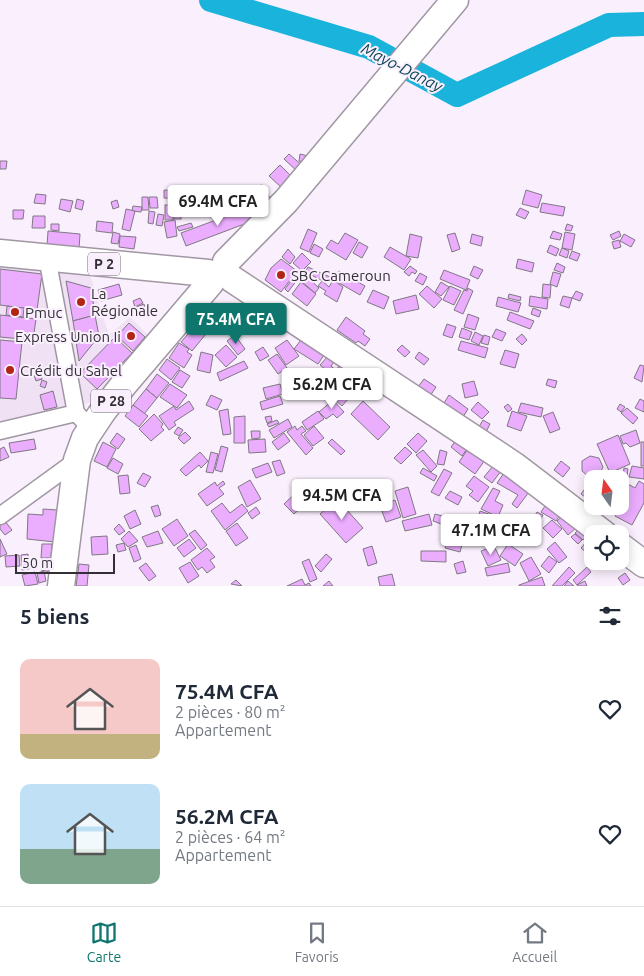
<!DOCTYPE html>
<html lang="fr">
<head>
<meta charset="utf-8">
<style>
	:root { --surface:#fff; --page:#f2f2f3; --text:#1f2937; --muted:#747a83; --line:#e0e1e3; --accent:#0f766e }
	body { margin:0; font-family:Ubuntu,sans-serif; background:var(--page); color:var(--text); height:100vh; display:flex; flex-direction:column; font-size:19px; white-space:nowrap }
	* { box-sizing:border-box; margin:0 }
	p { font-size:16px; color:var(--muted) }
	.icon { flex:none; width:28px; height:28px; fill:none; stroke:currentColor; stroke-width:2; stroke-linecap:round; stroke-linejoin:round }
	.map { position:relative; height:586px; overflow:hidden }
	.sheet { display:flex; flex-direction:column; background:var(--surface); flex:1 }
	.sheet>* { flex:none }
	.needle { width:32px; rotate:346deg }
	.fabs { position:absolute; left:584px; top:470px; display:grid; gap:10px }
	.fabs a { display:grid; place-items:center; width:45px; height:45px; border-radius:10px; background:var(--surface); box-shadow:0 2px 12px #0003; font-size:25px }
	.scale { position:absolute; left:15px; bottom:12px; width:100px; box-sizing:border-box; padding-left:5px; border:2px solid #333035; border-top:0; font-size:14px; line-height:18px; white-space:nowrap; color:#333035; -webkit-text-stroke:4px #faf0fd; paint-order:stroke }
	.price { position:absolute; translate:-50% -42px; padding:0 11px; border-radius:5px; background:#fff; color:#222; font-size:16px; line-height:32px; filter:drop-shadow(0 1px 2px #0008) }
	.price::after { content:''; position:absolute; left:50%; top:30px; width:15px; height:11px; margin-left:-8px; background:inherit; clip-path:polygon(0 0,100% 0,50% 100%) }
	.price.selected { background:var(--accent); color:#fff }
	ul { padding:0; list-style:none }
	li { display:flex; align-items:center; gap:15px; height:125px; padding:0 20px }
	li span { display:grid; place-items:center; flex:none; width:140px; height:100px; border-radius:10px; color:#555 }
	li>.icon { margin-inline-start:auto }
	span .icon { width:60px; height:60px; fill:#fffc; stroke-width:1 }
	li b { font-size:21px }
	h2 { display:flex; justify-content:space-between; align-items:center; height:60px; padding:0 20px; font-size:21px }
	.menu { display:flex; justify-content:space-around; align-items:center; height:70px; border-top:1px solid var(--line); background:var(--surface); font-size:14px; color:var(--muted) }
	.menu a { display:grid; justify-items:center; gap:2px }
	.menu .selected { color:var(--accent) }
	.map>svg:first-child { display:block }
</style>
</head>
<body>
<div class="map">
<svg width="644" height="586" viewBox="0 0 644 586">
	<rect width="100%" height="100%" fill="#faf0fd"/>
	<path fill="#f0e1f5" d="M0,263L89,272L109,335L130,317L152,339L89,403L0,426Z"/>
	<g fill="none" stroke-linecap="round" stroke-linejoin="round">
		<path stroke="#19b3db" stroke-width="24" d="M211,0L369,47L457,95L609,25L644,24"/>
	</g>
	<g fill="#ebadfe" stroke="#807883">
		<path d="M289,154L304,167L299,173L284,159Z"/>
		<path d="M300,154L312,157L311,164L299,161Z"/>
		<path d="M0,161H7L6,169H0Z"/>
		<path d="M280,165L293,178L282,188L269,176Z"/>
		<path d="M262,185L273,203L257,212L249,189Z"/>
		<path d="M164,190L181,191V199L164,198Z"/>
		<path d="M526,190L542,195L538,208L522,204Z"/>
		<path d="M238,191L239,199L213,201V193Z"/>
		<path d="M182,192L210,194V205L182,203Z"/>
		<path d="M36,194L46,195L45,204L34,203Z"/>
		<path d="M142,197H148L149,210H142Z"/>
		<path d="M149,197H157L158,208H150Z"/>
		<path d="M61,199L73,201L70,212L59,209Z"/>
		<path d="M77,199L84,201L82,210L75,208Z"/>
		<rect x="174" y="199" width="7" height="20"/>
		<path d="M117,200L119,207L113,209L111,202Z"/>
		<path d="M249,200L250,205L242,207L241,202Z"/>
		<path d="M234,201L235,210L216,212L215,203Z"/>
		<path d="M542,203L565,207L563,216L540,212Z"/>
		<rect x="165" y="205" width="8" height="15"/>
		<path d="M133,206L142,207L141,212L132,211Z"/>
		<path d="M251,207L255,220L186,246L181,233Z"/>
		<path d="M520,208L529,212L525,219L516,215Z"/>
		<path d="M126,209L135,211L130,231L122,229Z"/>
		<path d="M13,210H24L23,219H13Z"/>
		<path d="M149,211L155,212L153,224L148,223Z"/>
		<path d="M158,214L164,215L162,226L156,225Z"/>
		<path d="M33,216H45V228H32Z"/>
		<path d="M175,220L177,236L167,238L164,222Z"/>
		<path d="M97,221L113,223L112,233L96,231Z"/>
		<path d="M191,223L193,227L179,231L177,227Z"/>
		<path d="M51,224H59V231L51,230Z"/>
		<path d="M567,224L573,226L571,231L565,230Z"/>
		<path d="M308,229L317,233L309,252L300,248Z"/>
		<path d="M48,231L80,234L79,249L47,246Z"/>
		<path d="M553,231L562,234L560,240L550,238Z"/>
		<path d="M619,231L621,236L613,240L610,235Z"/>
		<path d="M113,232L120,234L118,244L111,243Z"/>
		<path d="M565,232L575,234L572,250L562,248Z"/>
		<path d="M345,233L358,240L346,260L326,248L331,240L338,244Z"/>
		<path d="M455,233L460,249L452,252L447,235Z"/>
		<path d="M410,234L422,237L418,258L406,256Z"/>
		<path d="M472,234L483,237L481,246L470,243Z"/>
		<path d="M624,234L635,240L631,247L620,241Z"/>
		<path d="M120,236L136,237L134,249L119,247Z"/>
		<path d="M619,240L621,247L614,249L612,242Z"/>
		<path d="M359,242L368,247L362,258L353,253Z"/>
		<path d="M314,244L323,249L319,257L310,253Z"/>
		<path d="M550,245L559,249L556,256L547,252Z"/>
		<path d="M390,247L411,259L404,270L384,257Z"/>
		<path d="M562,248L569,251L567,258L559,255Z"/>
		<path d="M288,249L295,257L290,264L282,257Z"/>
		<path d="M572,251L580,254L577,261L569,258Z"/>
		<path d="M302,253L311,262L302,271L293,263Z"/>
		<path d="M281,259L297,271L281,292L265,280L271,268Z"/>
		<path d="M518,259L534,263L532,272L516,268Z"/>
		<path d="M557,263L565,267L563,273L554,270Z"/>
		<path d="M410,266L417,271L415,274L412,272L409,276L404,272Z"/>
		<path d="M474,266L483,270L478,279L470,275Z"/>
		<path d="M308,267L330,277L327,283L305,272Z"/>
		<path d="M0,269L42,274L37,310L0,305Z"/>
		<path d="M444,270L470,280L466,290L440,279Z"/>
		<path d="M339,271L365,286L360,295L334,280Z"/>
		<path d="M553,272L561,274L557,287L550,284Z"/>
		<path d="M420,273L427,277L423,285L415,281Z"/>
		<path d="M306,276L319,288L315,293L301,281Z"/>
		<path d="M294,277L297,280L288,292L285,289Z"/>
		<path d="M333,280L343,287L337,302L324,294L326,291L318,286L322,281L329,287Z"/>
		<path d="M66,281L91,288L95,315L73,321Z"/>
		<path d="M301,282L316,294L307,306L292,294Z"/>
		<path d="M441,282L449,287L441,296L435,292Z"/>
		<path d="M119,284L122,295L101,301L98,290Z"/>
		<path d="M543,284L551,285L550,298L542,297Z"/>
		<path d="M427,286L442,299L434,308L419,294Z"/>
		<path d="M450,286L461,291L454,305L443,300Z"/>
		<path d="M468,288L473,291L463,314L454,310L464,290L467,291Z"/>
		<path d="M373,290L389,297L384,309L367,302Z"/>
		<path d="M576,291L583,294L580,301L572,298Z"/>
		<path d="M509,294L521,297L520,301L508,298Z"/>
		<path d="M416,295L419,309L396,314L393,301Z"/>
		<path d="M530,296L548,299L547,309L529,306Z"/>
		<path d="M563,296L572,298L569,308L560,305Z"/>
		<path d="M498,297L521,303L518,312L496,306Z"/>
		<path d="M140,298L143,303L135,307L133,301Z"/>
		<path d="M144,304L146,311L139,314L136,307Z"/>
		<path d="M7,306L24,308L23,317L6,315Z"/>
		<path d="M231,306L243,309L235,321L229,311Z"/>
		<path d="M533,308L541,311L539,317L531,314Z"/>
		<path d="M217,309L229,311L235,321L225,334L216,327L214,331L203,321Z"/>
		<path d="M510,312L534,321L530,329L507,320Z"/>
		<path d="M468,314L479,318L475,330L464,327Z"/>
		<path d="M0,315L36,319L33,340L0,337Z"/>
		<path d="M95,315L99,336L79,361L73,321Z"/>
		<path d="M346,317L365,331L363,334L370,339L365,346L358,341L356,343L337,330Z"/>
		<path d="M199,321L210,329L192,351L181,342Z"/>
		<path d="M129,323L145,337L133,351L117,336Z"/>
		<path d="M447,324L456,327L452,338L443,335Z"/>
		<path d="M462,328L472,332L469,340L459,337Z"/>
		<path d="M496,329L506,333L502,341L492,337Z"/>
		<path d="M475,332L483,336L479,345L471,341Z"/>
		<path d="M522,334L527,340L522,345L516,339Z"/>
		<path d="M235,335L245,349L238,355L227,341Z"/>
		<path d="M484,335L490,337L488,345L481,343Z"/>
		<path d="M115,337L132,353L97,389L80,373Z"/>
		<path d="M0,340L22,342L16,399L0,398Z"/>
		<path d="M287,340L299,356L286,365L275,348Z"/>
		<path d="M301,340L324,355L318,364L294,349Z"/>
		<path d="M461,341L488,348L485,358L458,350Z"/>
		<path d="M179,343L189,349L187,352L192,355L184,368L169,358Z"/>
		<path d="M226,345L237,357L226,367L215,355Z"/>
		<path d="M402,345L410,352L405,357L397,350Z"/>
		<path d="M263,347L269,356L260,361L255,352Z"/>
		<path d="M505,350L519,354L515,368L500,364Z"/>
		<path d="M201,352L213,355L210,373L197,370Z"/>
		<path d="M419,352L429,359L424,365L415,358Z"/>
		<path d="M277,354L287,368L278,374L268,360Z"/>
		<path d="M328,356L334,362L331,366L339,373L335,377L320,365Z"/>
		<path d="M167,359L180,368L171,380L159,370Z"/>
		<path d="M244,361L248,368L220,381L217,373Z"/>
		<path d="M341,363L350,369L346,375L337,369Z"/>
		<path d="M640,365L644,366L642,382L634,378Z"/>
		<path d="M180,370L190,376L182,388L172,382Z"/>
		<path d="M324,370L337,382L324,394L312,382Z"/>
		<path d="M40,373L42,379L36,381L34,375Z"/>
		<path d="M157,374L169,383L157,398L146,389Z"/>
		<path d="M424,379L436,387L430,396L418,387Z"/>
		<path d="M548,379L557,381L555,388L546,385Z"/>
		<path d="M42,380L47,382L45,388L40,386Z"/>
		<path d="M474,381L478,395L465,398L462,384Z"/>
		<path d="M345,383L355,391L342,406L332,397Z"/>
		<path d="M170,384L187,395L177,408L160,397Z"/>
		<path d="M280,384L283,394L266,399L263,388Z"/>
		<path d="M146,389L157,398L144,414L133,405Z"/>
		<path d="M53,391L57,407L44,410L40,395Z"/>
		<path d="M211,395L222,400L217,410L206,405Z"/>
		<path d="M449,395L468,409L463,417L444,403Z"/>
		<path d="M280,396L283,404L262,410L260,402Z"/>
		<path d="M640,399L644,401V412L635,408Z"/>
		<path d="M333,400L344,412L337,418L333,414L326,419L319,412Z"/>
		<path d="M189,401L194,409L174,422L176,425L169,430L159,416L174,406L176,410Z"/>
		<path d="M363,401L390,427L378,440L351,414Z"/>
		<path d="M478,402L489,412L482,419L471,410Z"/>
		<path d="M521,403L543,408L541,417L518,412Z"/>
		<path d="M508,404L512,409L508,412L504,407Z"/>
		<path d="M620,404L625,407L621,412L617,409Z"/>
		<path d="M133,405L148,416L139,427L125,416Z"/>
		<path d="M627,408L638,418L633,424L621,413Z"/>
		<path d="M228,409L231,434L223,435L219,411Z"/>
		<path d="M318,411L324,419L307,430L302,422Z"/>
		<path d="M512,411L527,416L521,431L507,426Z"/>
		<path d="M553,412L560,429L550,433L543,416Z"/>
		<path d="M154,414L163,424L161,427L164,430L151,441L139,429Z"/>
		<path d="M245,416V443H234V417Z"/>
		<path d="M271,416L272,421L267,423L265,417Z"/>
		<path d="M288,419L292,427L274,438L269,430Z"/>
		<path d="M277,420L279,423L269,427L267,424Z"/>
		<path d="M483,420L490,424L485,434L477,430Z"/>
		<path d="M295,426L297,430L302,426L306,431L301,434L313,448L306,455L287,432Z"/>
		<path d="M314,426L324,438L313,446L304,435Z"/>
		<path d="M178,427L183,430L179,436L174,433Z"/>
		<path d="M636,430L640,443L630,447L626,443L623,444L620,436Z"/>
		<path d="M251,431H260V438L252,439Z"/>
		<path d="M185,432L191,438L184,444L178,438Z"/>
		<path d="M117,433L125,439L118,449L110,443Z"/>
		<path d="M284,433L290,441L278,450L272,442Z"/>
		<path d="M418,433L427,441L416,453L407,444Z"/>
		<path d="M618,435L630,464L610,473L597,444Z"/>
		<path d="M34,439L36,449L11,453L9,443Z"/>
		<path d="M265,439L266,452L249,453L248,440Z"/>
		<path d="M332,439L345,451L341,455L328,443Z"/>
		<path d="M456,440L467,449L462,456L451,447Z"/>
		<path d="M103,442L116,449L107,467L94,461Z"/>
		<rect x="641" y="442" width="3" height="24"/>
		<path d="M221,446L228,448L222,472L215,470Z"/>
		<path d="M4,447L9,457L0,461V449Z"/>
		<path d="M405,447L412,453L401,464L394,458Z"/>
		<path d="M468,449L485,460L475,474L459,462Z"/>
		<path d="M423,450L437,466L431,472L416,455Z"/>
		<path d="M440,450L447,452L444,465L437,464Z"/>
		<path d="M200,452L208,461L201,468L199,465L186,476L180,470Z"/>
		<path d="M211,452L218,454L213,473L206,472Z"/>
		<path d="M590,456L599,458L603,467L599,475L589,477L582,471V461Z"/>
		<path d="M113,458L123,464L118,474L107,468Z"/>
		<path d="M280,460L285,473L277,476L272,462Z"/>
		<path d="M561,461L570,468L563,477L554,470Z"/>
		<path d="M268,463L272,472L256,478L252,469Z"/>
		<path d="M493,466L501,471L492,483L484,477Z"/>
		<path d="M632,466L644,468V479L629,477Z"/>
		<path d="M423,468L437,476L434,481L420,473Z"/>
		<path d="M624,468L628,469L627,477L623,476Z"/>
		<path d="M444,469L452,473L439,496L431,492Z"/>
		<path d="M143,473L151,477L145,487L137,483Z"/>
		<path d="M504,473L529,492L517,508L512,504L518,495L497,483Z"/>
		<path d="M128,475L130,493L120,494L118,476Z"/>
		<path d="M474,476L489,487L478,502L469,495L473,491L466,486Z"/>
		<path d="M250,480L261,499L247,507L238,487Z"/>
		<path d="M223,481L225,484L219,488L224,494L207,506L198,494L215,482L217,486Z"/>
		<path d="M639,481L644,484V503L632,525L615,516L623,500L620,499V493L626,483L635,488Z"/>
		<path d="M587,486L592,489V502L581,494Z"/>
		<path d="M408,487L416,514L403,518L395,491Z"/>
		<path d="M301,488L311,499L294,514L284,504Z"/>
		<path d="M493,488L500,491L495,501L503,505L498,517L481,509Z"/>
		<path d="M450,491L462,497L458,505L445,498Z"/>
		<path d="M337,499L363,528L346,543L320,514Z"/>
		<path d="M395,500L401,517L386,522L380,506Z"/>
		<path d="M222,503L230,513L242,504L248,511L225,530L211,511Z"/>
		<path d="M547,503L562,512L556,521L541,512Z"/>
		<path d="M158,505L161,515L155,517L151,507Z"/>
		<path d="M256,507L260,513L252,519L248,513Z"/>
		<path d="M43,509L57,510L55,542L27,539L28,514L43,515Z"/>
		<path d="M135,510L141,524L130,529L124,516Z"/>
		<path d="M480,511L494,516L487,536L473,531Z"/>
		<path d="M537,512L543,515L536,528L530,524Z"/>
		<path d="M429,514L432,525L405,531L402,521Z"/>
		<path d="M435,514L446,517L444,525L433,521Z"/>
		<path d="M565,514L576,528L568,535L557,521Z"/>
		<path d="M177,519L188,536L174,546L162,529Z"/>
		<path d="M500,519L510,523L503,542L493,538L495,534L490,533L495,521L499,523Z"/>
		<path d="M513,519L523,524L520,530L510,526Z"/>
		<path d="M4,520L12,530L5,535L0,529V524Z"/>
		<path d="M552,520L562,529L553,538L543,528Z"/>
		<path d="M237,523L248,538L236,546L226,531Z"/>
		<path d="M119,524L125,531L119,535L114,529Z"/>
		<path d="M451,526L466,530L460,552L445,548Z"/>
		<path d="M581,527L588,534L583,540L575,533Z"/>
		<path d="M195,530L207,545L201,550L189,534Z"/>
		<path d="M129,531L138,541L128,547L121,539Z"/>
		<path d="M158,531L163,543L147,547L142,537Z"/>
		<path d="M575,534L582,540L578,544L571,537Z"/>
		<path d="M592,535V553L590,556L581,548Z"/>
		<path d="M107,536L108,554L92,555L91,537Z"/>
		<path d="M0,539L7,554L0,557Z"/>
		<path d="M189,539L196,548L184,557L177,548Z"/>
		<path d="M555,542L567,557L559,563L547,549Z"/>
		<path d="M124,543L126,550L118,552L116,545Z"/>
		<path d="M42,544H52L51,558H41Z"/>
		<path d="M508,544L523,554L515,566L500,556Z"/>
		<path d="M136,545L141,559L134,562L129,548Z"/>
		<path d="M372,546L377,563L368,566L363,549Z"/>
		<path d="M494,546L501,560L488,566L481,551Z"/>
		<path d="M207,548L215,557L210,560L215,567L207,573L202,567L198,570L191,560Z"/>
		<path d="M421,551H446V562L421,561Z"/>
		<path d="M28,554L29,569L22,570L21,555Z"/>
		<path d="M326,554L332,559L321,572L315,566Z"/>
		<path d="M19,555L20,566L6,567L5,556Z"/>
		<path d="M549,556L557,562L549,573L541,566Z"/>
		<path d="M591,556L592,561H602L596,568L587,560Z"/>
		<path d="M531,557L541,574L529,581L520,563Z"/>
		<path d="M309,559L317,579L310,582L302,562Z"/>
		<path d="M463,561L466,572L457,574L454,564Z"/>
		<path d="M190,562L199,576L188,583L179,568Z"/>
		<path d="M146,563L156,576L149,581L139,568Z"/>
		<path d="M508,563L510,572L487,576L485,568Z"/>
		<path d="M79,564L89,565L87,586H76Z"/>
		<path d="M42,565L51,566L50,572L41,570Z"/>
		<path d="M569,567L575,573L562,586H552Z"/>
		<path d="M587,567L591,572L577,585L573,580Z"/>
		<path d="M44,571L46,581L39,583L37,573Z"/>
		<path d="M35,572L38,584L25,586L22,575Z"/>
		<path d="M625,573L630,580L623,585L618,578Z"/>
		<path d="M392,574L395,586H380L378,577Z"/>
		<path d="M542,577L545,586H519V585Z"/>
		<path d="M302,579L305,585L309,583L311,586H287Z"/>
		<path d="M236,580L242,586L231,584Z"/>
		<path d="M329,581L333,586H323Z"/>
		<path d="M568,581L574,586H564Z"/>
		<path d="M585,581L587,586H578L577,585Z"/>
	</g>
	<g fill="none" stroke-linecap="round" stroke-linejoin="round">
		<g stroke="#a097a3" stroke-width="19">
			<g id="street">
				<path d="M47,257L76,413L91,428"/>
				<path d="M0,431L76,413"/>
				<path d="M0,516L77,460"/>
			</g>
		</g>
		<g stroke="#a097a3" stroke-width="29">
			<g id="primary">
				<path d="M0,253L208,273"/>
				<path d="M226,262L286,201L455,0"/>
				<path d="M232,279L515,466L604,534"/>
				<path d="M620,546L644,564"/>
				<path d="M61,586L77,460L85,438L103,411L125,383L211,282"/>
			</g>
		</g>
		<use href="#street" stroke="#fff" stroke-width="16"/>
		<use href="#primary" stroke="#fff" stroke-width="26"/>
	</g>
	<g fill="#b22416" stroke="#faf0fd" stroke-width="2">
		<circle cx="281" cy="275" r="5"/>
		<circle cx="81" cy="302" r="5"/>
		<circle cx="15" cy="312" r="5"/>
		<circle cx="131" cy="336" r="5"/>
		<circle cx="10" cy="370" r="5"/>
	</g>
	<g text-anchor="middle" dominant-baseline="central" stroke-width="4" stroke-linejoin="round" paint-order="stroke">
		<g fill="#faf0fd" stroke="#6f6a71" stroke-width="1">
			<rect x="88" y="252.5" width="32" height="23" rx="4"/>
			<rect x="91" y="389.5" width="40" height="23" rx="4"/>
		</g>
		<g font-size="14" font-weight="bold" fill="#333035">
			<text x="104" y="264">P 2</text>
			<text x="111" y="401">P 28</text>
		</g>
		<g font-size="15" fill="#333035" stroke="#faf0fd" text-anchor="start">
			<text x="291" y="275">SBC Cameroun</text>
			<text x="91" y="293">La<tspan x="91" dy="17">Régionale</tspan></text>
			<text x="25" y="312">Pmuc</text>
			<text x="121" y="336" text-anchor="end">Express Union Ii</text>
			<text x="20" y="370">Crédit du Sahel</text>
		</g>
		<g font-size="16" font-style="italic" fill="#0c4758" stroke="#faf0fd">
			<text transform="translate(402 67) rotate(27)">Mayo-Danay</text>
		</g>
	</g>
</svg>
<div class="fabs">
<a><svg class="needle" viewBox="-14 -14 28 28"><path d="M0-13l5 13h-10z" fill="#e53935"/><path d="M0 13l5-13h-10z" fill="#747a83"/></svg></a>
<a><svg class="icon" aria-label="locate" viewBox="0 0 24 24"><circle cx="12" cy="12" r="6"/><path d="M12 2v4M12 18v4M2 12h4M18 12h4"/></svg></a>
</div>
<div class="scale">50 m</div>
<b class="price" style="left:218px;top:227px">69.4M CFA</b>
<b class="price selected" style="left:236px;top:345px">75.4M CFA</b>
<b class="price" style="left:332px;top:410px">56.2M CFA</b>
<b class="price" style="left:342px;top:521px">94.5M CFA</b>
<b class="price" style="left:491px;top:556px">47.1M CFA</b>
</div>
<section class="sheet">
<h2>5 biens<svg class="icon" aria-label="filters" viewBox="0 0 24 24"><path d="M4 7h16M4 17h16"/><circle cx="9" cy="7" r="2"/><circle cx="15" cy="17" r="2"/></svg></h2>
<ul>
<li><span style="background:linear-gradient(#f6c9c9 75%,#c2b280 0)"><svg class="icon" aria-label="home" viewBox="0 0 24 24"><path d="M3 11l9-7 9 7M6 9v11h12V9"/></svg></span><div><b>75.4M CFA</b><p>2 pièces · 80 m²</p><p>Appartement</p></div><svg class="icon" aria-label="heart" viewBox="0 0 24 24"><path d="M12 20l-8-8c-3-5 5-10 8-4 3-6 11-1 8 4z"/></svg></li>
<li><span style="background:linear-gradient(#bfe0f5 65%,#7fa58c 0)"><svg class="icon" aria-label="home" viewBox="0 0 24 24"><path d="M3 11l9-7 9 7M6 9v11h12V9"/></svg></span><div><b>56.2M CFA</b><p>2 pièces · 64 m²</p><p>Appartement</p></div><svg class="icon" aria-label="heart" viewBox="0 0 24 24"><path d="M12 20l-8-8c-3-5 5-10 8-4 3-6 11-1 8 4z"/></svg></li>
</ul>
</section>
<nav class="menu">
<a class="selected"><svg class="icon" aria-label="map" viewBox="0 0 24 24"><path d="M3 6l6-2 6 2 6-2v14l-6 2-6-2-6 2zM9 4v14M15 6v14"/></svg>Carte</a>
<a><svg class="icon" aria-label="saved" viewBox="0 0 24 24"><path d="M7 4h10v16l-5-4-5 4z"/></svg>Favoris</a>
<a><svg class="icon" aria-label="home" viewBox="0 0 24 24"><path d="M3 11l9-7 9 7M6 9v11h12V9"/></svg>Accueil</a>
</nav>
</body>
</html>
